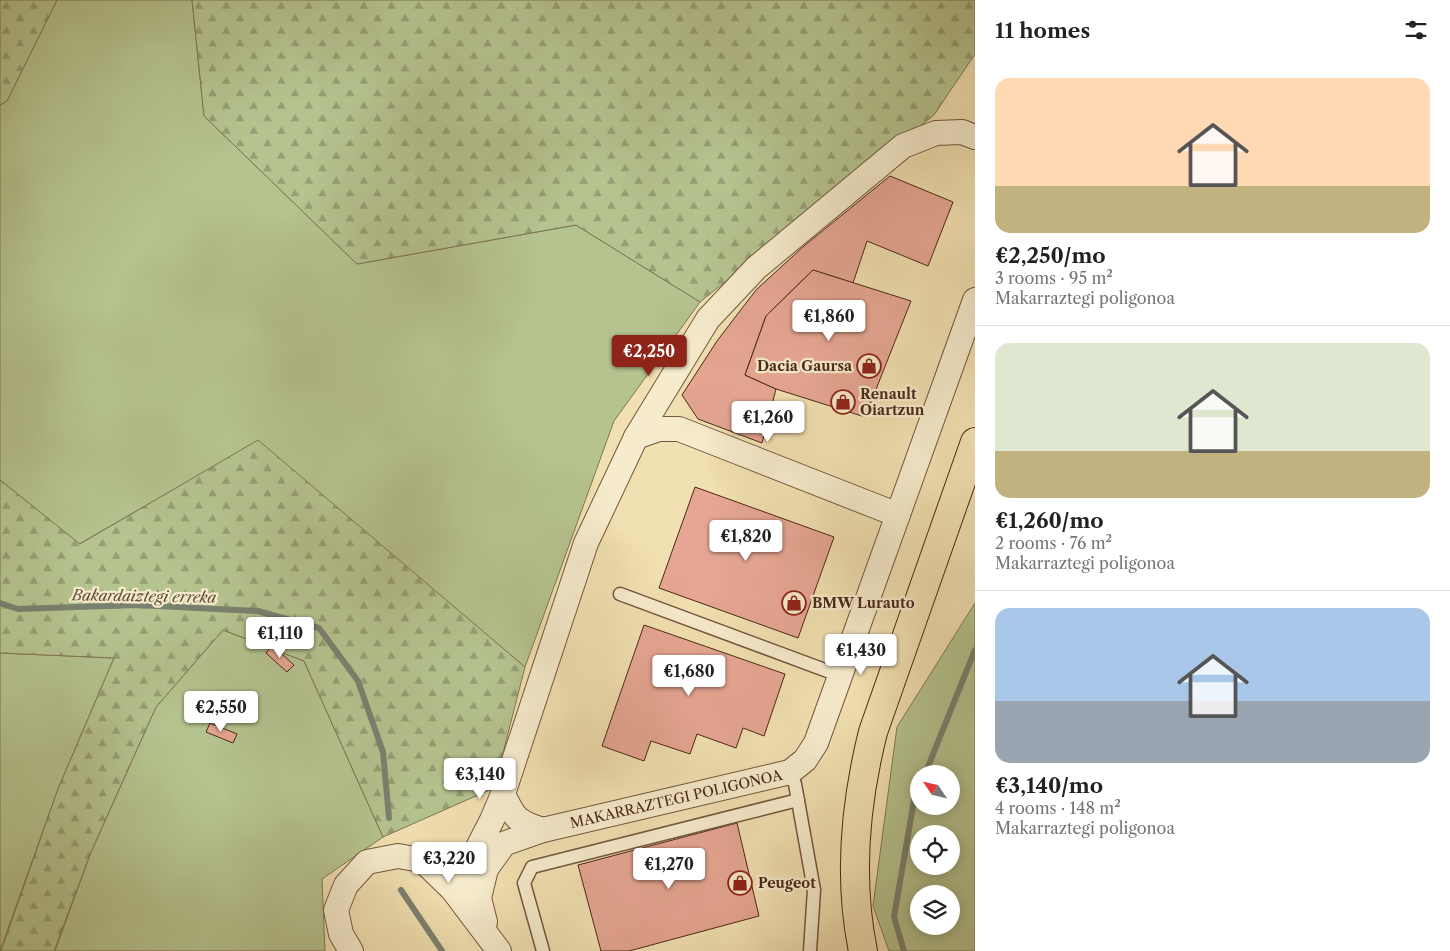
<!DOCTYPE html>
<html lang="en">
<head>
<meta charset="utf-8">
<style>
	:root { --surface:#fff; --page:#f6f6f6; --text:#222; --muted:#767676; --line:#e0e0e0; --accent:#8f2418 }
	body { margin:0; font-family:"Libre Caslon Text",serif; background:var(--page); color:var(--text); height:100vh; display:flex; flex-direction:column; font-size:19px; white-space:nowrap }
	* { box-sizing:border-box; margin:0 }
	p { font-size:16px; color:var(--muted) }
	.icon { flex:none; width:28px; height:28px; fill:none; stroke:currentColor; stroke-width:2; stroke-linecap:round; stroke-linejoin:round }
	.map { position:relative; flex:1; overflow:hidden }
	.panel { display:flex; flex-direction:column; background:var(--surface); width:475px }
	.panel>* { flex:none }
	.needle { width:32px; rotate:305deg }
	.tools { position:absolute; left:910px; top:765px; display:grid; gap:10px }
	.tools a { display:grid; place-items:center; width:50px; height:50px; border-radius:50%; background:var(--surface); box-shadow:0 2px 12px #0003; font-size:25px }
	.price { position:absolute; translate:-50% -42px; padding:0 11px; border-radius:5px; background:#fff; color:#222; font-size:16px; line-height:32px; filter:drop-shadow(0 1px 2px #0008) }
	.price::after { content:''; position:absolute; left:50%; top:30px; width:15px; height:11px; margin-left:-8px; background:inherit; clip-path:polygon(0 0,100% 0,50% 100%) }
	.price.current { background:var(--accent); color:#fff }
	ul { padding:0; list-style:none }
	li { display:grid; align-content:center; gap:10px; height:265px; padding:0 20px }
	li+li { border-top:1px solid var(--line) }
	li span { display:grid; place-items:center; height:155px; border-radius:15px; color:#555 }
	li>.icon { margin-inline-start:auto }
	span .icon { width:90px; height:90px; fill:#fffc; stroke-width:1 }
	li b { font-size:21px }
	h2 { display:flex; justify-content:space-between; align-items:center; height:60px; padding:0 20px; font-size:21px }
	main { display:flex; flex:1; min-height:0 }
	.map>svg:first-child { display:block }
</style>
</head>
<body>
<main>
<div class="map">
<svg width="975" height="951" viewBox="0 0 975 951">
	<defs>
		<pattern id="forest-firs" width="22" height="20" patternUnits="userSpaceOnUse" patternTransform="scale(1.25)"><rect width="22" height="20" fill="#b5c38f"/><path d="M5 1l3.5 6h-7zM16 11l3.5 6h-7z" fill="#959e74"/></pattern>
	</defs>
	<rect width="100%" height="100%" fill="#f1e0b1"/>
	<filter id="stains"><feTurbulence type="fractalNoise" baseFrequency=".004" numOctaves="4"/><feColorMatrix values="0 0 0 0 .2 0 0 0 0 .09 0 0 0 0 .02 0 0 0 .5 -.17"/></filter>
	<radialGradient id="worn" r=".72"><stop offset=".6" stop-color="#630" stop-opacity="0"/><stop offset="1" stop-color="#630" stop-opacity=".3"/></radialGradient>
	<g fill="#b5c38f" stroke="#807653" fill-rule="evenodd">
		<path d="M57,0H192L204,116L357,264L576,225L700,302L614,421L525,667L258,441L79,544L0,480V105L7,101Z"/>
		<path d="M975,603V951H889L873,906L897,727ZM919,774H951V806H919ZM919,834H951V866H919ZM919,894H951V926H919Z"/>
		<path d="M223,630L304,661L383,837L322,879L325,951H55L91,852L156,707Z"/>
		<path d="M0,653L114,658L58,789L0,951Z"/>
	</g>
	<g fill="url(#forest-firs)" stroke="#807653">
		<path d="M0,0H57L7,101L0,105Z"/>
		<path d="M192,0H975V54L934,115L700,302L576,225L357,264L204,116Z"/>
		<path d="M258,440L525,667L494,788L383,837L304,661L223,630L156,707L91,852L54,951H1L58,789L114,658L0,653V480L80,544Z"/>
	</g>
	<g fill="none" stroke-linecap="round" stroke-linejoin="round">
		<g stroke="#7b816f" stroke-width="6">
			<path d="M0,603L18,609L137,605L258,611L319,628L358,681L383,752L389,818"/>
			<path d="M925,774L975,650"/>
			<path d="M401,890L442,951"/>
			<path d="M904,951L894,917L914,800L919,789"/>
		</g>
	</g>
	<g fill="#e6a693" stroke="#4b2817">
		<path d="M890,176L953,202L928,266L867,241L853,283L813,270L766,316L745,375L776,389L762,443L698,419L682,395L717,341L756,290L804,246Z"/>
		<path d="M813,270L911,301L865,417L776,389L745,375L766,316Z"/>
		<path d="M695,487L834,537L798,638L659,588Z"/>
		<path d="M644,625L785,674L764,736L743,728L736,748L697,734L690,754L651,741L644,761L602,746Z"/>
		<path d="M272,645L294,665L287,672L266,653Z"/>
		<path d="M210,723L237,734L233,743L206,732Z"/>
		<path d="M737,823L759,916L629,951H601L578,865Z"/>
	</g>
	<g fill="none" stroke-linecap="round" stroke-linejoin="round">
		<g stroke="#74563e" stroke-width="15">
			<g id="lane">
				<path d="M620,594L841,676"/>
				<path d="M790,772L795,784L814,890L810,951"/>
				<path d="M543,951L524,883L532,867L798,800"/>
			</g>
		</g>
		<g stroke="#74563e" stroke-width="26">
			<g id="street">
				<path d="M636,437L659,429H679L898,515"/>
				<path d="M503,794C514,818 517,822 543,830"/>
				<path d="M422,860L453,890L499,951"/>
				<path d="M465,906L464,884L472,859L492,820L503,794L586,543L636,437L708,319L756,268L903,146L936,133L962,132L975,137"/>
				<path d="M485,922L479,898L486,869L503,845"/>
				<path d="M351,951L341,934L336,910L346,885L367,862L398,856L450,865L463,863L503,844L543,830L790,772L805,760L816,743L975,300"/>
			</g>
		</g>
		<g stroke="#4b2817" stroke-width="30">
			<path id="primary" d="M863,951C848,878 855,804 873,732L975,442"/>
		</g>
		<use href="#lane" stroke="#f6ebcc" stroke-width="12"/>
		<use href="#street" stroke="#f6ebcc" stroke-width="24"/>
		<use href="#primary" stroke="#f1e0b1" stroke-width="28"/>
	</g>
	<defs>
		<g id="shop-ring" transform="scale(1.25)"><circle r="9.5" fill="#f6ebcc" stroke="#8f2418" stroke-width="1.5"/><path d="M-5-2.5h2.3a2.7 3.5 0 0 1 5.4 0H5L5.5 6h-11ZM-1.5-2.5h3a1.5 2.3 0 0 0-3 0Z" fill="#8f2418"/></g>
	</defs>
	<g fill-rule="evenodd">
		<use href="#shop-ring" x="869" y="366"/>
		<use href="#shop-ring" x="843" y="402"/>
		<use href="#shop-ring" x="794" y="603"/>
		<use href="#shop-ring" x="740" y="883"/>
	</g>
	<g text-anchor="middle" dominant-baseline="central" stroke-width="4.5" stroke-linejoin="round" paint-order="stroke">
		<g font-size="14" font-weight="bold" fill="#4b2817" stroke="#f6ebcc" text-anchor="start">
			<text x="852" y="366" text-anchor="end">Dacia Gaursa</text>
			<text x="860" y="394">Renault<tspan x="860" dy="16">Oiartzun</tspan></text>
			<text x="812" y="603">BMW Lurauto</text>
			<text x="758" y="883">Peugeot</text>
		</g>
		<g font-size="14" fill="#4b2817" stroke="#f6ebcc">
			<text transform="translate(676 799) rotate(-13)">MAKARRAZTEGI POLIGONOA</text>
		</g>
		<g font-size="15" font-style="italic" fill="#5f4d3c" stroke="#f6ebcc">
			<text transform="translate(144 596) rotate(1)">Bakardaiztegi erreka</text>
		</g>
	</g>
	<rect width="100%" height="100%" filter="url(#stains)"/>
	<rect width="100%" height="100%" fill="url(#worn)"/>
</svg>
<div class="tools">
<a><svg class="needle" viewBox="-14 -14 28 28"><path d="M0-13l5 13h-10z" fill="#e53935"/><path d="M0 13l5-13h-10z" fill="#767676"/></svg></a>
<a><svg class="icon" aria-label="locate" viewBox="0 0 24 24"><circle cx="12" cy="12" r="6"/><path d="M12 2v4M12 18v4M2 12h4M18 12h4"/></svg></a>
<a><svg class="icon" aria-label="layers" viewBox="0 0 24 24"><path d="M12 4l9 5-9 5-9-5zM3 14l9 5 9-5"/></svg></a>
</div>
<b class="price" style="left:829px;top:342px">€1,860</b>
<b class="price current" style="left:649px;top:377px">€2,250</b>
<b class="price" style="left:768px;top:443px">€1,260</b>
<b class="price" style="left:746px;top:562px">€1,820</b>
<b class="price" style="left:280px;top:659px">€1,110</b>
<b class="price" style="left:861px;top:676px">€1,430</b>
<b class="price" style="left:689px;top:697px">€1,680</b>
<b class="price" style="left:221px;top:733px">€2,550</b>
<b class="price" style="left:480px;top:800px">€3,140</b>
<b class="price" style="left:449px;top:884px">€3,220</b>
<b class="price" style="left:669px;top:890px">€1,270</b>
</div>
<section class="panel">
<h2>11 homes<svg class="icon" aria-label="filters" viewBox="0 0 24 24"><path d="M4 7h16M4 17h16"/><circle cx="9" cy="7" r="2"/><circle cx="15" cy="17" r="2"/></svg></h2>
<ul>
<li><span style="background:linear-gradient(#ffd9b3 70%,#c2b280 0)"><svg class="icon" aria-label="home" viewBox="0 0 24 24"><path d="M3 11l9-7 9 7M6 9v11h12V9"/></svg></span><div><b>€2,250/mo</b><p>3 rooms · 95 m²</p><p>Makarraztegi poligonoa</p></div></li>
<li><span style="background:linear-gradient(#dfe7d0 70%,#c2b280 0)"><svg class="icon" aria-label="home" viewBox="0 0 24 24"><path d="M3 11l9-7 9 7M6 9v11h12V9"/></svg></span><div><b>€1,260/mo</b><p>2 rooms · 76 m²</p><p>Makarraztegi poligonoa</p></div></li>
<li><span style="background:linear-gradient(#a9c7e8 60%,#9aa5b1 0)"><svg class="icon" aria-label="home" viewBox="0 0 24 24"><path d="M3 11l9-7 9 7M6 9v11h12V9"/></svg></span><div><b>€3,140/mo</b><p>4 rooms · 148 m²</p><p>Makarraztegi poligonoa</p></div></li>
</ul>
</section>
</main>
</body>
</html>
